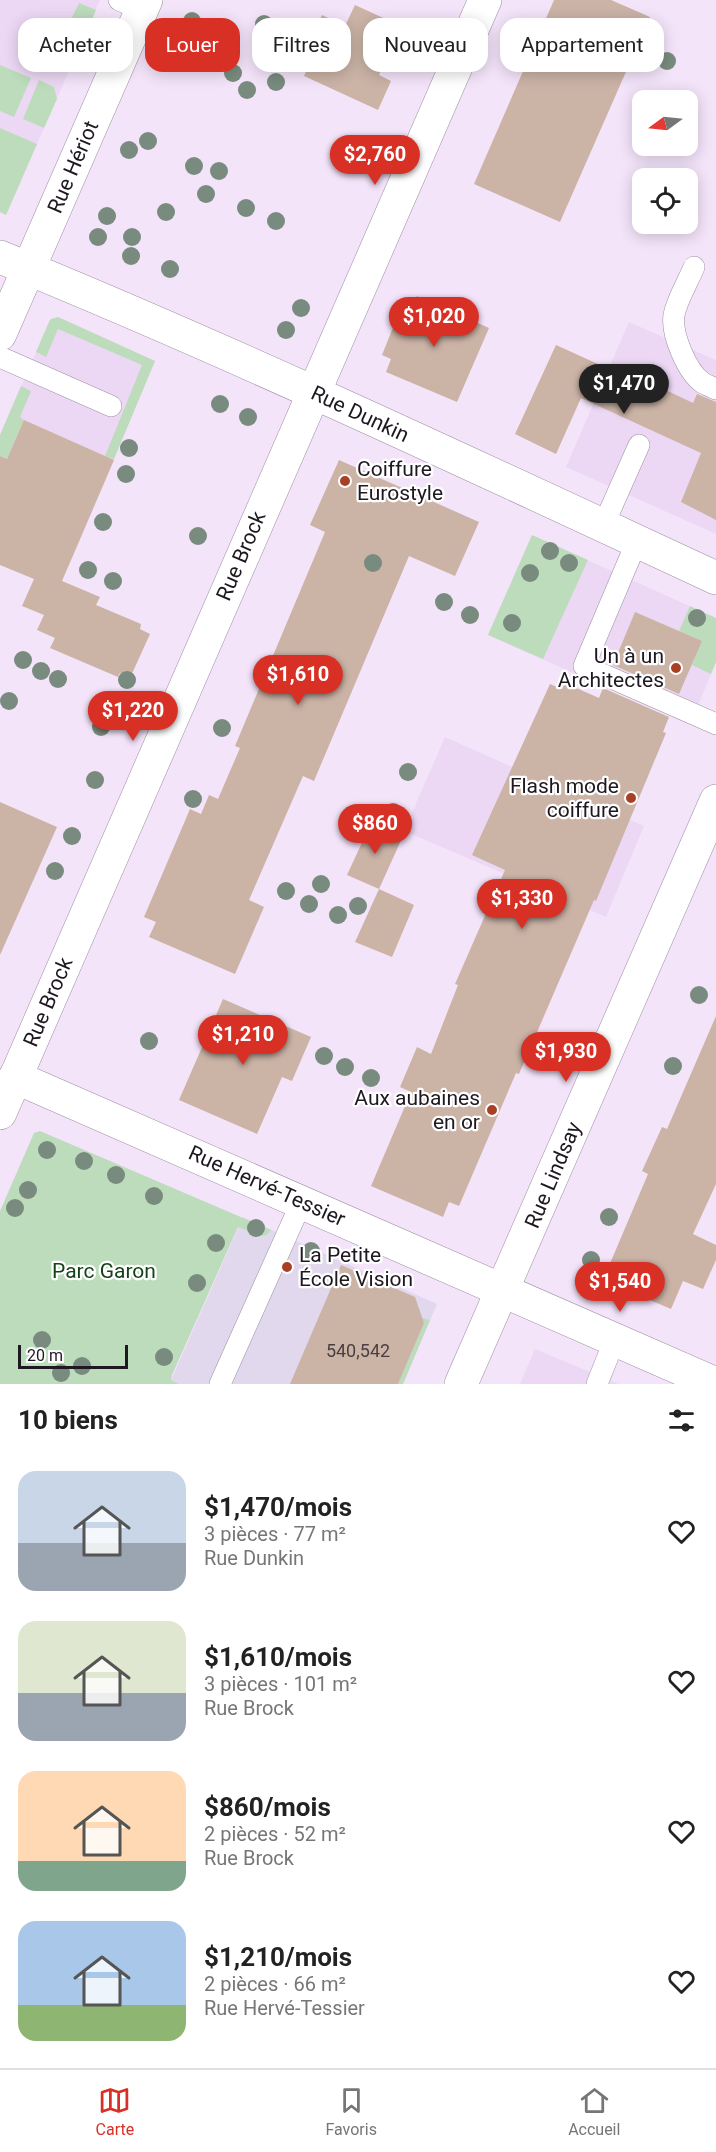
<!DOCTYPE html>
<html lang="fr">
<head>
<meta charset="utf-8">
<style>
	:root { --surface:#fff; --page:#f2f2f2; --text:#222; --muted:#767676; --line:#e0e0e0; --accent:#d93025 }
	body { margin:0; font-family:Roboto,sans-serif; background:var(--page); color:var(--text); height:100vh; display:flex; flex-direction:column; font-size:22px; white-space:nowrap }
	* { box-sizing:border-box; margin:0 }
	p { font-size:20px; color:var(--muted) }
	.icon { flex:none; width:33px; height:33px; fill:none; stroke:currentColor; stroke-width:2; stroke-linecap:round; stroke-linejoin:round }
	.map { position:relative; height:1384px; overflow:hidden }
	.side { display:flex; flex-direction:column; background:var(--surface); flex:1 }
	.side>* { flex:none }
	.hud { position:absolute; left:18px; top:18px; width:681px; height:54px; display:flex; gap:12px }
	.needle { width:39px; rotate:255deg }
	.tools { position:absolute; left:632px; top:90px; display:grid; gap:12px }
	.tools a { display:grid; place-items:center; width:66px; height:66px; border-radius:12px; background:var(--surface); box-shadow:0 3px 15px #0003; font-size:30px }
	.scale { position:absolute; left:18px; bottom:15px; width:110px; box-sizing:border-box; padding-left:6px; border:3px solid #1e1820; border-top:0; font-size:16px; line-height:21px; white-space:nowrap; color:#1e1820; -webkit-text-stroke:4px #fff; paint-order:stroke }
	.price { position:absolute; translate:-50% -51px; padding:0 14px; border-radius:21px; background:var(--accent); color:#fff; font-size:20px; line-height:39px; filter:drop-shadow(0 2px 3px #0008) }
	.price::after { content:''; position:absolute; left:50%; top:36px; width:18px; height:14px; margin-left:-9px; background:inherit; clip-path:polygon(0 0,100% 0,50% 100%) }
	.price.active { background:#222; color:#fff }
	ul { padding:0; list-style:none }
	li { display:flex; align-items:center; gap:18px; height:150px; padding:0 18px }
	li span { display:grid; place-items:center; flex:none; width:168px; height:120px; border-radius:18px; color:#555 }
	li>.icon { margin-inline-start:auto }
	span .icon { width:72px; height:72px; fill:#fffc; stroke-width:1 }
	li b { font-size:26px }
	h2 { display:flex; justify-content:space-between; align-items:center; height:72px; padding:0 18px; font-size:26px }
	.tag { padding:0 21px; border-radius:18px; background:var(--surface); box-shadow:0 3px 15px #0003; font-size:21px; line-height:54px }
	.tag.active { background:var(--accent); color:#fff }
	.tab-bar { display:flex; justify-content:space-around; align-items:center; height:84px; border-top:2px solid var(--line); background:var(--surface); font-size:16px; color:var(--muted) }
	.tab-bar a { display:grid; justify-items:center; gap:3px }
	.tab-bar .active { color:var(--accent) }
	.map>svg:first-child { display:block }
</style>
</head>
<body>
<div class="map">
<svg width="716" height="1384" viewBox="0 0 716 1384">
	<rect width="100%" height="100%" fill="#f4e4fa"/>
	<g fill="#ecd8f4">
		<path d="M0,0H100L6,215L0,212Z"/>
		<path d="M58,317L155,361L71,561L0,435L49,322L51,319Z"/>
		<path d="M629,322L716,360V534L566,467Z"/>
		<path d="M532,535L716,618V662L690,725L488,635Z"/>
		<path d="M445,737L644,826L606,917L404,831Z"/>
		<path d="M535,1349L619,1384H520Z"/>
	</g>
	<path fill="#e1d8ed" d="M243,1217L437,1304L403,1384H179L171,1380Z"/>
	<g fill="#bddcbc">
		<path d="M79,3L96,10L73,62L63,66L50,60L56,46L58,47Z"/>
		<path d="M0,65L31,78L14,117L0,111Z"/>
		<path d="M39,80L54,87L57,99L44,128L23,119Z"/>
		<path d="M0,128L37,144L6,215L0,212Z"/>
		<path d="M58,317L155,361L114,459L105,456L142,365L58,329L46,357L36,352L49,322L51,319Z"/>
		<path d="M21,386L31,391L20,417L24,420L7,459L0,456V435Z"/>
		<path d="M532,535L588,560L543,659L488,635Z"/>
		<path d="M690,606L716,618V662L711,674L692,665L701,641L679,631Z"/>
		<path d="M40,1131L271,1230L267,1235L260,1236L238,1227L172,1375L171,1380L179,1384H0V1211L34,1133Z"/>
		<path d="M422,1318L430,1320L403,1384H398L424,1323Z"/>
	</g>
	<g fill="#cbb3a6">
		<path d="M554,0H611L650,17L560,222L474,184Z"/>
		<path d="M355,5L401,26L379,75L391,81L378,110L304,76L316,49L308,45L322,15L345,26Z"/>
		<path d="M417,296L489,328L457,402L386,372L391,359L382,355L402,305L411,310Z"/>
		<path d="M556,345L609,369L611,364L693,403L697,394L716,402V520L681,502L701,453L581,398L556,454L515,434Z"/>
		<path d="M24,420L114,460L62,581L100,597L96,605L141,624L140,629L150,634L130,678L120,673L118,677L50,648L55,638L37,630L44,615L22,606L34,579L0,565V456L7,459Z"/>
		<path d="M339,460L479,522L455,576L409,556L314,781L303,776L249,900L264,907L235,974L149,937L156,922L144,917L190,809L201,814L209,795L218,799L240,748L235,746L325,532L310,525Z"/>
		<path d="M635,612L702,641L679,694L613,665Z"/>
		<path d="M565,683L599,698L603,688L669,717L663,732L666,733L596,901L594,900L519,1074L516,1073L459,1206L449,1202L443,1217L371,1186L411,1092L400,1087L417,1047L431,1054L458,985L455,984L505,870L472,855L550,684L562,689Z"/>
		<path d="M0,802L57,827L0,955Z"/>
		<path d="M372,821L403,836L379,889L347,875Z"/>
		<path d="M379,889L414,905L392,957L355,942Z"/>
		<path d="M223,999L311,1037L292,1081L282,1077L257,1134L179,1100Z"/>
		<path d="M716,1016V1184L693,1234L716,1245V1260L703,1289L683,1281L671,1309L603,1280L648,1174L642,1171L662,1127L667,1129Z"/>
		<path d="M341,1265L415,1297L424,1323L398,1384H290Z"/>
	</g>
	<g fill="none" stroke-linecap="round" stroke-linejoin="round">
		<g stroke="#9c8ea2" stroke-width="22">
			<g id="lane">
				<path d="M119,0L142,10"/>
				<path d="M694,267C688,282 677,299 674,315C671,334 687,372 703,383C707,385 712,387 716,389"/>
				<path d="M0,357L111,406"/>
				<path d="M603,526L639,445"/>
				<path d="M637,541L584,666L716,724"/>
				<path d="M220,1384L302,1201"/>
				<path d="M597,1384L615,1339"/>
			</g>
		</g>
		<g stroke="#9c8ea2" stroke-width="34">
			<g id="street">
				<path d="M0,257C242,356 479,468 716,578"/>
				<path d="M15,1077L716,1384"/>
			</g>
		</g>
		<g stroke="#9c8ea2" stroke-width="34">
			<g id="secondary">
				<path d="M0,334L146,0"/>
				<path d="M0,1113L485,0"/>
				<path d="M461,1384L716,801"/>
			</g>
		</g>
		<use href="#lane" stroke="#fff" stroke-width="21"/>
		<use href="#street" stroke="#fff" stroke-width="33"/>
		<use href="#secondary" stroke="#fff" stroke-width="33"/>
	</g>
	<g fill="#798b7e">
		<circle cx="192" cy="21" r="9"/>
		<circle cx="264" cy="24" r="9"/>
		<circle cx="667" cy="61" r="9"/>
		<circle cx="233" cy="73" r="9"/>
		<circle cx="276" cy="82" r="9"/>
		<circle cx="247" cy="90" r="9"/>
		<circle cx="148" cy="141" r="9"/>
		<circle cx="129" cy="150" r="9"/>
		<circle cx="194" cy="166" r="9"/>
		<circle cx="219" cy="171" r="9"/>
		<circle cx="206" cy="194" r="9"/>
		<circle cx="246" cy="208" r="9"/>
		<circle cx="166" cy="212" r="9"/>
		<circle cx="107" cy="216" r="9"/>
		<circle cx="276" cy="221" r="9"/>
		<circle cx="98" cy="237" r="9"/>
		<circle cx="132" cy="237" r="9"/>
		<circle cx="131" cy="256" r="9"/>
		<circle cx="170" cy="269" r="9"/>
		<circle cx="301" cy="308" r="9"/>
		<circle cx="286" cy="330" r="9"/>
		<circle cx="220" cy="404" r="9"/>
		<circle cx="248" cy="417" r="9"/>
		<circle cx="129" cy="448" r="9"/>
		<circle cx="126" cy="474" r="9"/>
		<circle cx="103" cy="522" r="9"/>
		<circle cx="198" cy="536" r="9"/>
		<circle cx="550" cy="551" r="9"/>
		<circle cx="373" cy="563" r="9"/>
		<circle cx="569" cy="563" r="9"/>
		<circle cx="88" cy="570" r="9"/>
		<circle cx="530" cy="573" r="9"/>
		<circle cx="113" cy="581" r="9"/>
		<circle cx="444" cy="602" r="9"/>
		<circle cx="470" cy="615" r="9"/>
		<circle cx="697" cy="618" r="9"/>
		<circle cx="512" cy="623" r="9"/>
		<circle cx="23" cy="660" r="9"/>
		<circle cx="41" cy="671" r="9"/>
		<circle cx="58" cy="679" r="9"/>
		<circle cx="127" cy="680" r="9"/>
		<circle cx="9" cy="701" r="9"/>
		<circle cx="114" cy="708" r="9"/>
		<circle cx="101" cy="727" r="9"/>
		<circle cx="222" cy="728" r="9"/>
		<circle cx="408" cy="772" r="9"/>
		<circle cx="95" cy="780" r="9"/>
		<circle cx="193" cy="799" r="9"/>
		<circle cx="393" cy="812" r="9"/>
		<circle cx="72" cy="836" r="9"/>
		<circle cx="55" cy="871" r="9"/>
		<circle cx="321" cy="884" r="9"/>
		<circle cx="286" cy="891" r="9"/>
		<circle cx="309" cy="904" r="9"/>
		<circle cx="358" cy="906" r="9"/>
		<circle cx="338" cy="915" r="9"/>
		<circle cx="699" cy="995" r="9"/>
		<circle cx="149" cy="1041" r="9"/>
		<circle cx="324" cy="1056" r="9"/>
		<circle cx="673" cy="1066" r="9"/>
		<circle cx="345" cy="1067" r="9"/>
		<circle cx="371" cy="1078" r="9"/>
		<circle cx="47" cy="1150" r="9"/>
		<circle cx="84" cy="1161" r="9"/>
		<circle cx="116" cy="1175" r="9"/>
		<circle cx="28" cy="1190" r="9"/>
		<circle cx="154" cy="1196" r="9"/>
		<circle cx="15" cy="1208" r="9"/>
		<circle cx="609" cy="1217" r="9"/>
		<circle cx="256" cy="1228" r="9"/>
		<circle cx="216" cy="1243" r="9"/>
		<circle cx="311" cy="1251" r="9"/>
		<circle cx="591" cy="1260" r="9"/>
		<circle cx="197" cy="1283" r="9"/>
		<circle cx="42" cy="1340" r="9"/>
		<circle cx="164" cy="1357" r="9"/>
		<circle cx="82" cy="1366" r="9"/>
		<circle cx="61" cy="1373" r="9"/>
	</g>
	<g fill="#a94025" stroke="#fff" stroke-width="2">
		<circle cx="345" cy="481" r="6"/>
		<circle cx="676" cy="668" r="6"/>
		<circle cx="631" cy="798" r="6"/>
		<circle cx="492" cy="1110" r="6"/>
		<circle cx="287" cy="1267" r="6"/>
	</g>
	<g text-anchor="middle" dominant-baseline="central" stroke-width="4.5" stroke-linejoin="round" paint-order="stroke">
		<g font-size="18" fill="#493f42">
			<text x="358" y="1350">540,542</text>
		</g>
		<g font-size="21" fill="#1e1820" stroke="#fff">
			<text transform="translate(73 167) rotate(-67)">Rue Hériot</text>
			<text transform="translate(360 414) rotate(25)">Rue Dunkin</text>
			<text transform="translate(241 556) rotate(-67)">Rue Brock</text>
			<text transform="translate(48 1002) rotate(-67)">Rue Brock</text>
			<text transform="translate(553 1175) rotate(-67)">Rue Lindsay</text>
			<text transform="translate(267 1186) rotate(24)">Rue Hervé-Tessier</text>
		</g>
		<g font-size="21" fill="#1e1820" stroke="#fff" text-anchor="end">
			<text x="357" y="469" text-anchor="start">Coiffure<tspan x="357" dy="24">Eurostyle</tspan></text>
			<text x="664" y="656">Un à un<tspan x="664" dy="24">Architectes</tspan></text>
			<text x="619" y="786">Flash mode<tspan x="619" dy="24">coiffure</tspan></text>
			<text x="480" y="1098">Aux aubaines<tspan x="480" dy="24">en or</tspan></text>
			<text x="299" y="1255" text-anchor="start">La Petite<tspan x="299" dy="24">École Vision</tspan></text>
		</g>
		<g font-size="21" fill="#154318" stroke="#fff">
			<text x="104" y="1271">Parc Garon</text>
		</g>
	</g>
</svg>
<div class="tools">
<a><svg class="needle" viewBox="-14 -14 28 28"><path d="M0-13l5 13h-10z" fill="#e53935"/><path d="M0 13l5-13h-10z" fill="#767676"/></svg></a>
<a><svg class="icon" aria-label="locate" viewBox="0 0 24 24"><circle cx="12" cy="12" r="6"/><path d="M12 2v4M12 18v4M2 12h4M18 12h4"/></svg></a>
</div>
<div class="scale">20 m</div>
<b class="price" style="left:375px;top:186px">$2,760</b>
<b class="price" style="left:434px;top:348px">$1,020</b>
<b class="price active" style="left:624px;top:415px">$1,470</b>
<b class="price" style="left:298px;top:706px">$1,610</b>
<b class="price" style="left:133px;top:742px">$1,220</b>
<b class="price" style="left:375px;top:855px">$860</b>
<b class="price" style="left:522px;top:930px">$1,330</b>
<b class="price" style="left:243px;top:1066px">$1,210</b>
<b class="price" style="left:566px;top:1083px">$1,930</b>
<b class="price" style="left:620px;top:1313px">$1,540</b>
<div class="hud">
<a class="tag">Acheter</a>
<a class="tag active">Louer</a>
<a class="tag">Filtres</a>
<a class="tag">Nouveau</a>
<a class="tag">Appartement</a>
</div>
</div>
<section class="side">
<h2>10 biens<svg class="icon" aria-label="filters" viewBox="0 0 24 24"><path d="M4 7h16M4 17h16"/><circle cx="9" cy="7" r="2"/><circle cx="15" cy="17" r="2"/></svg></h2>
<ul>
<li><span style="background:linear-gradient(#c9d6e8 60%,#9aa5b1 0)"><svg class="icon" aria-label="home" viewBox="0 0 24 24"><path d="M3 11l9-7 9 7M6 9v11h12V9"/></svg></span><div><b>$1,470/mois</b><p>3 pièces · 77 m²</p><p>Rue Dunkin</p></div><svg class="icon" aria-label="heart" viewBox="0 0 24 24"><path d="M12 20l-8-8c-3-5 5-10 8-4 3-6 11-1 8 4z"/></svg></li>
<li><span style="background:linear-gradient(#dfe7d0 60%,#9aa5b1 0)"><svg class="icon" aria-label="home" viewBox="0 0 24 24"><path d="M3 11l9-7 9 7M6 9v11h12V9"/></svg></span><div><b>$1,610/mois</b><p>3 pièces · 101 m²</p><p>Rue Brock</p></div><svg class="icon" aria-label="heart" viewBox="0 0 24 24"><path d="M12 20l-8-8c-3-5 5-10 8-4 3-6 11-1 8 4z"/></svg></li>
<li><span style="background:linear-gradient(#ffd9b3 75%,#7fa58c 0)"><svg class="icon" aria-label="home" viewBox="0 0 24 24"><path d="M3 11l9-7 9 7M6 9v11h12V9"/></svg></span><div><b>$860/mois</b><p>2 pièces · 52 m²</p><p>Rue Brock</p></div><svg class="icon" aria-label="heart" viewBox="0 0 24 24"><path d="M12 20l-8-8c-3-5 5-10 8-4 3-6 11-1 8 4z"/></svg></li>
<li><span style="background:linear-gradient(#a9c7e8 70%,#8fb573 0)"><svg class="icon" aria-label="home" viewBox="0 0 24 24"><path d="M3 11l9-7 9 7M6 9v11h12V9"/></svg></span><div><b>$1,210/mois</b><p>2 pièces · 66 m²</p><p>Rue Hervé-Tessier</p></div><svg class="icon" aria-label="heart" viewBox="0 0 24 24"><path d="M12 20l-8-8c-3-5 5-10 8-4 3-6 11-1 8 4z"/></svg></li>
</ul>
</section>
<nav class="tab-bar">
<a class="active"><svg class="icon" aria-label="map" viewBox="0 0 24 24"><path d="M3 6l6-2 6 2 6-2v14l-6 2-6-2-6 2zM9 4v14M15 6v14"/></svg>Carte</a>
<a><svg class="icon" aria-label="saved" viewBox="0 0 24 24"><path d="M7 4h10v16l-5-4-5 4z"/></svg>Favoris</a>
<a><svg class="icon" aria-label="home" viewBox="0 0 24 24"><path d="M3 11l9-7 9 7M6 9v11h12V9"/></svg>Accueil</a>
</nav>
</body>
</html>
